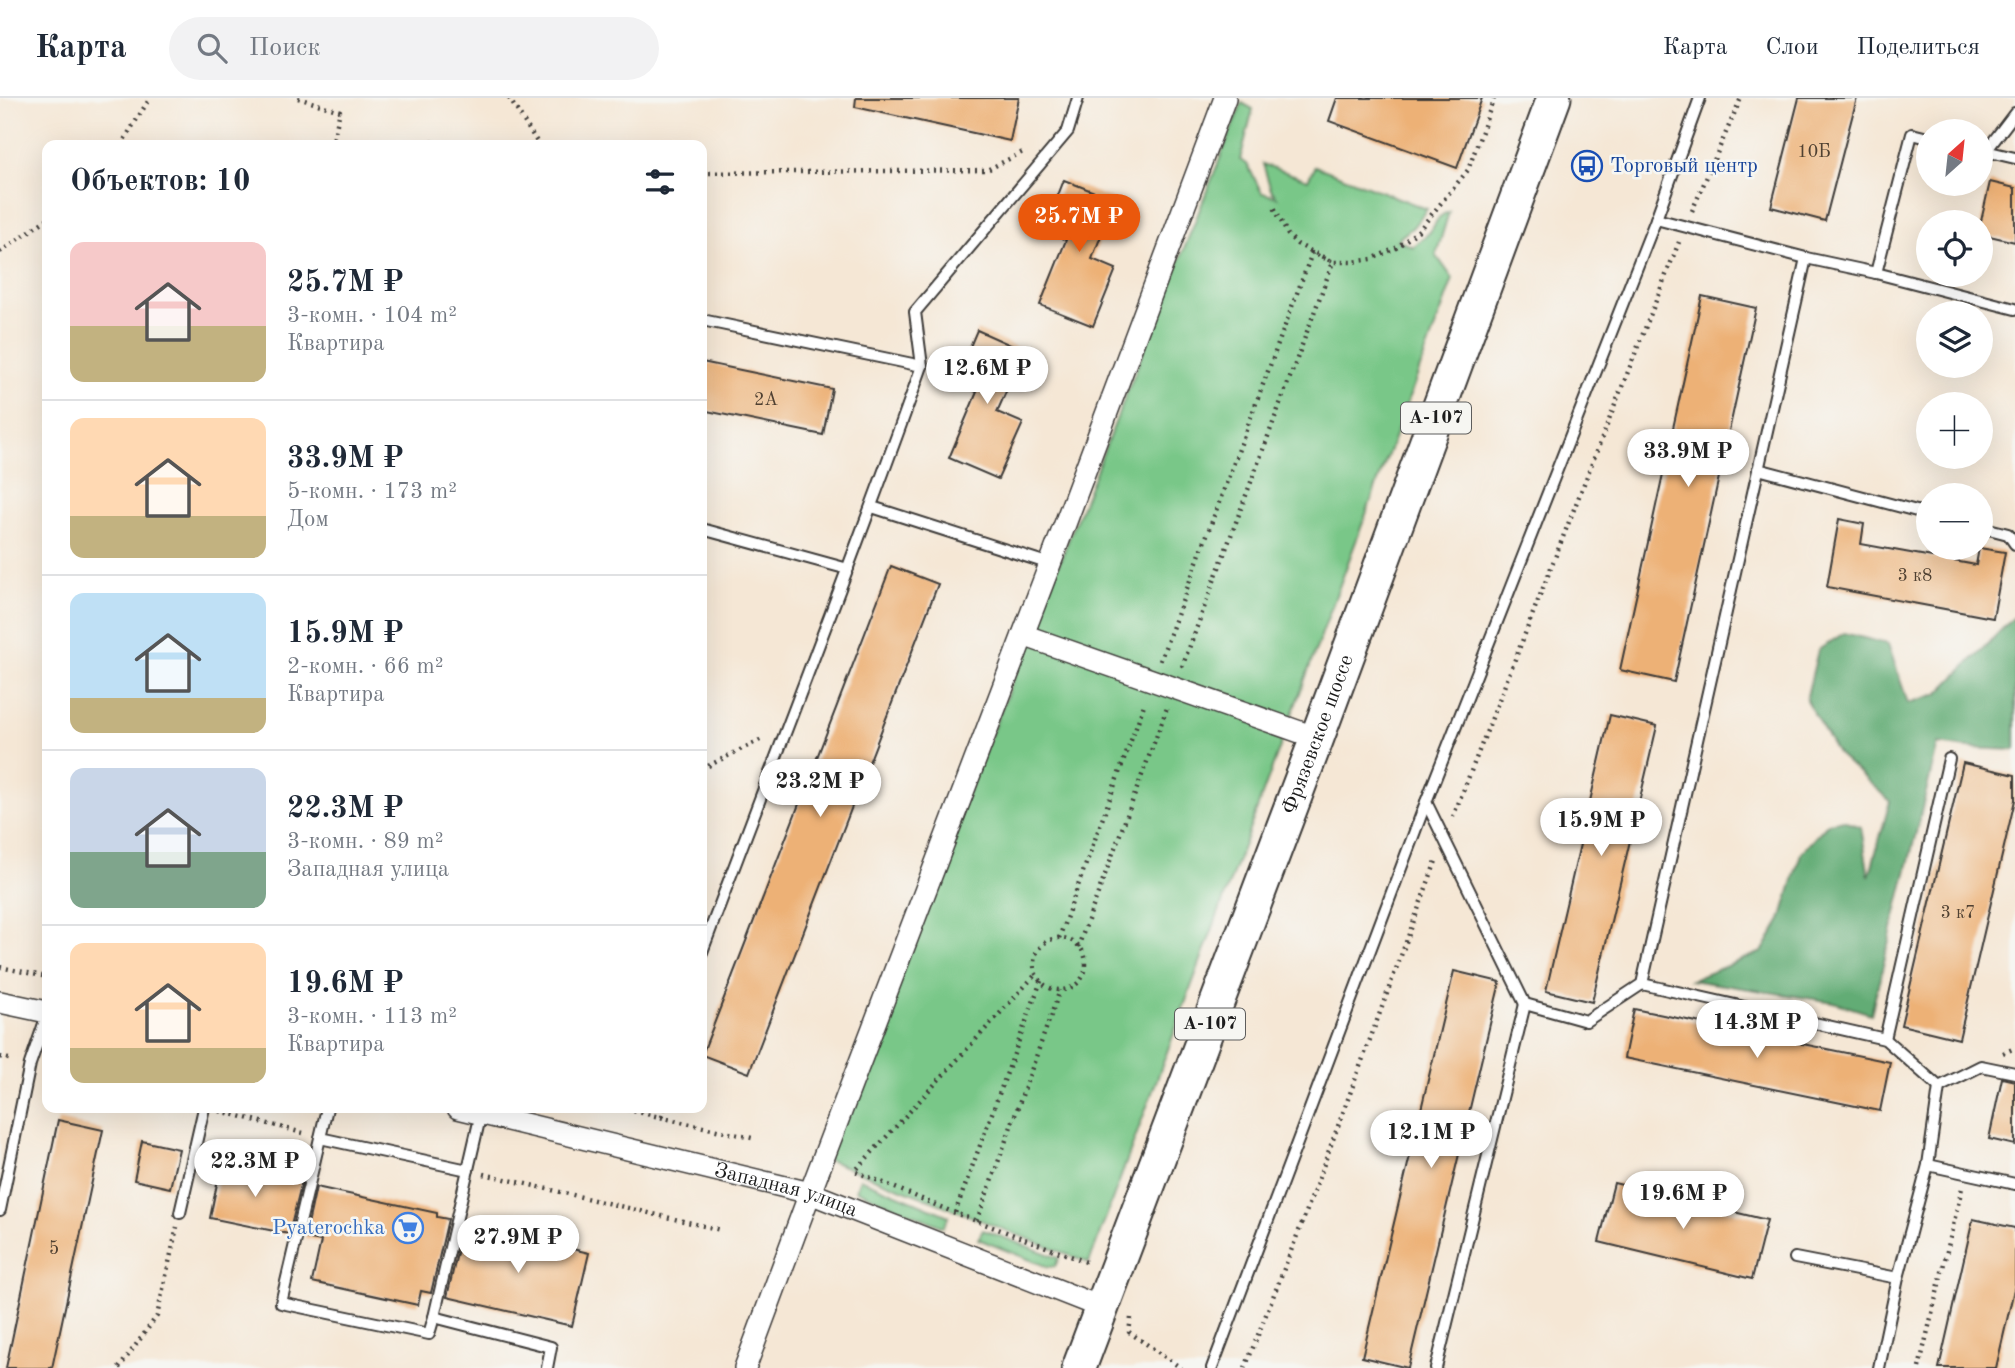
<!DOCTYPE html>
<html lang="ru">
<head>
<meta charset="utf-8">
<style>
	:root { --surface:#fff; --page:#f2f2f3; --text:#1f2937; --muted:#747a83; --line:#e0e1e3; --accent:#ea580c }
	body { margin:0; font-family:"Old Standard TT",serif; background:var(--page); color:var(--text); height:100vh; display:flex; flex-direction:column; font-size:26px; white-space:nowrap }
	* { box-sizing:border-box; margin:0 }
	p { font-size:23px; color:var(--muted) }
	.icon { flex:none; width:38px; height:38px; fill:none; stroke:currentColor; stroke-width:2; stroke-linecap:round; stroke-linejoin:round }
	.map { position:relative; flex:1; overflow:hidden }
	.details { position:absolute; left:42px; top:42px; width:665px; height:973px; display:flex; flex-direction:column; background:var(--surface); border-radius:14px; box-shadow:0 7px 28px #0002 }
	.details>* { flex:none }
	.needle { width:46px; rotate:27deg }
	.fabs { position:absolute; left:1916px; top:21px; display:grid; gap:14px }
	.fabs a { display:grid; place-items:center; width:77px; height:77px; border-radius:50%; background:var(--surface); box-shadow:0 7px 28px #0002; font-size:35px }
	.price { position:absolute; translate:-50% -60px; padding:0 16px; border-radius:24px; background:#fff; color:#222; font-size:23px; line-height:46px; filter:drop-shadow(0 2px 4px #0008) }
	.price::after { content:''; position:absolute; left:50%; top:42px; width:21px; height:16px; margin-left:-10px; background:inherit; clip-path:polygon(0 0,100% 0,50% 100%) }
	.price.selected { background:var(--accent); color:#fff }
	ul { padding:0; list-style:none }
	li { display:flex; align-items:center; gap:21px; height:175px; padding:0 28px }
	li+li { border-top:2px solid var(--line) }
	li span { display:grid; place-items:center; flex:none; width:196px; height:140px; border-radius:14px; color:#555 }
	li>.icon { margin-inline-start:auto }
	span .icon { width:84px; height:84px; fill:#fffc; stroke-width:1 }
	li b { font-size:30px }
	h2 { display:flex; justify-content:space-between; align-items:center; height:84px; padding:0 28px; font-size:30px }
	header { display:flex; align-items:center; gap:42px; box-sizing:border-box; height:98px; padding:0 35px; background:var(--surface); border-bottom:2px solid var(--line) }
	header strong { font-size:33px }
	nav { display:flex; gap:38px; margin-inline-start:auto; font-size:24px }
	.search { width:490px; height:63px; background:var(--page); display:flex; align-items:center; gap:18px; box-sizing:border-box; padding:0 24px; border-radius:38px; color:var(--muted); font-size:26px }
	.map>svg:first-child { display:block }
</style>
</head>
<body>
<header>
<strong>Карта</strong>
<div class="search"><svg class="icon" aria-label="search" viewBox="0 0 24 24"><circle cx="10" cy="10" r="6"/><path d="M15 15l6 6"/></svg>Поиск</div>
<nav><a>Карта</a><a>Слои</a><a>Поделиться</a></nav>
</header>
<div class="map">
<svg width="2015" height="1270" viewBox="0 0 2015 1270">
	<rect width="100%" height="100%" fill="#f6f6f2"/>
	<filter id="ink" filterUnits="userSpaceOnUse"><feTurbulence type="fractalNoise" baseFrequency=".0143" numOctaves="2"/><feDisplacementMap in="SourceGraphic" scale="14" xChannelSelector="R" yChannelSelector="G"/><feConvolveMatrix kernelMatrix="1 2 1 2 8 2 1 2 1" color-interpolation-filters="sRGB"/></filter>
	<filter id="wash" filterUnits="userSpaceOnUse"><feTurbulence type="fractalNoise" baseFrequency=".00686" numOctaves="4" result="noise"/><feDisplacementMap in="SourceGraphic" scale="28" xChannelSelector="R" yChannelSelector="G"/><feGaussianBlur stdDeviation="1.57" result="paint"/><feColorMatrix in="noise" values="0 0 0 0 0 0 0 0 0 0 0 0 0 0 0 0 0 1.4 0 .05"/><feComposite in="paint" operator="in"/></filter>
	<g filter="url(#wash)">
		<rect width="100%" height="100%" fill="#f5e7d5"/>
		<g fill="#79c788" stroke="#4a7252" stroke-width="2">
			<path d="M1242,5L1253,11L1240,62L1247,66L1262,95L1277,99L1271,92L1263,66L1308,82L1315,68L1427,111L1413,129L1397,142L1413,149C1418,143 1428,138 1432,131C1437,123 1438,117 1449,114L1436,157L1453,181L1089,1165L823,1060Z"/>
			<path d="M860,1081L949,1118L943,1129L856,1092Z"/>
			<path d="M983,1132L1059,1160L1055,1168L1048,1169L978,1141Z"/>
		</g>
		<path fill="#62ac74" stroke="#3f6448" stroke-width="2" d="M2015,518V652L1967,650L1938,646L1871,916L1833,904L1691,882L1762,854L1781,822L1801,755L1828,725L1844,722L1861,729L1869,779L1890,703L1837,655L1806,602L1818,552L1844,535L1888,546L1908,605L1938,596Z"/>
		<g id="blocks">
			<g fill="#edb176">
				<path d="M856,0H1019L1010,43L855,9Z"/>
				<path d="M1337,0H1482L1457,70L1329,23Z"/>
				<path d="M1799,0H1857L1825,123L1771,109Z"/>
				<path d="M1064,82L1115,102L1092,161L1116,171L1093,228L1040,207L1066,142L1044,133Z"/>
				<path d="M1990,84L2015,90V144L1981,136V123Z"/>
				<path d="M1702,198L1756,210L1674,584L1620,572Z"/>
				<path d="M977,232L1024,253L997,314L1023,325L998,381L949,360L977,294L955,284Z"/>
				<path d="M702,264L832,291L823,337L702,312Z"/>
				<path d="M1839,421L1864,426L1861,446L1976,467L1979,450L2005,454L1993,520L1827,489Z"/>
				<path d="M891,468L938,486L749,975L702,957Z"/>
				<path d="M1610,617L1657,628L1592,904L1546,893Z"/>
				<path d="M1963,665L2015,677V702L1959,941L1901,927Z"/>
				<path d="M1454,873L1500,884L1408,1270L1362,1259Z"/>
				<path d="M1634,911L1890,964L1880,1013L1624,960Z"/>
				<path d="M2002,980L2015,983V1047L1989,1041Z"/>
				<path d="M58,1022L103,1032L52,1270H6Z"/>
				<path d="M142,1043L179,1051L170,1090L134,1082Z"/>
				<path d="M221,1066L302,1083L289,1136L210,1120Z"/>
				<path d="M1614,1085L1767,1122L1752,1181L1599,1144Z"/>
				<path d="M316,1089L437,1115V1119L448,1121L431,1195L421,1193L418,1207L312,1184L321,1143L305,1140Z"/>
				<path d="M1973,1121L2015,1130V1187L1996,1270H1939Z"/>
				<path d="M464,1125L589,1155L572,1228L447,1199Z"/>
			</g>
		</g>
	</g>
	<g filter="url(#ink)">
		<use href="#blocks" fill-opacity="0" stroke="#3d3a38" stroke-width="2"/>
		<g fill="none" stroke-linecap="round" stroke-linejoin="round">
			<g stroke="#3d3a38" stroke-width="14">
				<g id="service">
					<path d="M1981,52L2015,60"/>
					<path d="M1986,53L2015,15"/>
					<path d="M1656,121L1806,160L1876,175L1912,36L1928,40"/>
					<path d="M1876,175L2015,211"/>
					<path d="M702,222L922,268C852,465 775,659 702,854"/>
					<path d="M922,268L915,214L1068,33L1078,0"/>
					<path d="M1758,371L1928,416"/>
					<path d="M872,409L1050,466"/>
					<path d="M1981,429L2008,436L2015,446"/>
					<path d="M702,431L848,471"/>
					<path d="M1426,704L1525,906L1586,923L1642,886L1806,160"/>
					<path d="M1642,886L1885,941L1939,989L1981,968L2015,975"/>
					<path d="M1885,941L1949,661"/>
					<path d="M327,1010L320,1040L468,1072"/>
					<path d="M481,1015L434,1219L551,1249L547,1270"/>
					<path d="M320,1040L281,1205L429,1236L434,1219"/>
					<path d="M1928,1067L2015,1086"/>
					<path d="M0,1112L30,966L47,917"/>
					<path d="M180,1115L204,1010"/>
					<path d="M1795,1160L1898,1180"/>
					<path d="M1212,1270L1426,704L1656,121L1700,0"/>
					<path d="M1436,1270L1525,906"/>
					<path d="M1879,1270L1898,1180L1928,1067L1939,989"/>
				</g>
			</g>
			<g stroke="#3d3a38" stroke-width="24">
				<g id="minor">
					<path d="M1023,537L1317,640"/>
					<path d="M0,904L47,914"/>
					<path id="s1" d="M458,1010L810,1095L1103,1210"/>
					<path d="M745,1270L810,1095L1050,466L1225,0"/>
				</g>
			</g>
			<g stroke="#3d3a38" stroke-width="37">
				<g id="trunk">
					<path id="s2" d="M1079,1270L1317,640L1554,0"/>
				</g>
			</g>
			<g stroke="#3d3a38" stroke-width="4.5" stroke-dasharray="2 5" stroke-linecap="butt">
				<path d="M298,0L340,13L332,47"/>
				<path d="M509,0L539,47"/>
				<path d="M121,47L150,0"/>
				<path d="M404,47L432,44L457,47"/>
				<path d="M702,75L987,72L1025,53"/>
				<path d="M1692,113L1741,0"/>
				<path d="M0,154L47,121"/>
				<path d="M1160,563L1312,155L1333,164L1297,146L1288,137L1274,109"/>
				<path d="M1182,569L1333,164H1352L1372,161L1396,150L1419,132L1468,72L1494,0"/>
				<path d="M702,671L764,640"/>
				<path d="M1453,719L1679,144"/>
				<path d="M1059,840L1145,604"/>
				<circle cx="1060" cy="866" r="26"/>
				<path d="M1078,849L1167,610"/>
				<path d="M0,869L47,879"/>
				<path d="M1041,883L955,1115L1089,1165"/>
				<path d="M2003,955L2015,950"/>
				<path d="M0,959L13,962"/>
				<path d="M620,1010L756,1041"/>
				<path d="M220,1013L303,1035"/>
				<path d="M662,1019L664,1010"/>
				<path d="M484,1076L721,1132"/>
				<path d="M955,1115L855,1073L1036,876"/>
				<path d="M977,1123L1060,892"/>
				<path d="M1131,1220L1129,1234L1181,1270"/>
				<path d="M119,1270L157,1218L177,1129"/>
				<path d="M1245,1270L1304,1120L1436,763"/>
				<path d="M1919,1270L1962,1090"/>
			</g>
			<use href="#service" stroke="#fff" stroke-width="10"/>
			<use href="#minor" stroke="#fff" stroke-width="21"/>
			<use href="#trunk" stroke="#fff" stroke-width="33"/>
		</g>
	</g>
	<defs>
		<g id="bus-ring" transform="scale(1.575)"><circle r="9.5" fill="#f6f6f2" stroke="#1a4fb4" stroke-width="1.5"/><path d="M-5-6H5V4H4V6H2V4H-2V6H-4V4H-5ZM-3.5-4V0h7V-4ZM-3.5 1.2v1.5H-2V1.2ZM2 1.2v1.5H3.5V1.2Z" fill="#1a4fb4"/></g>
		<g id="supermarket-ring" transform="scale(1.575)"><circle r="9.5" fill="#f6f6f2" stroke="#3f7fe0" stroke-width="1.5"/><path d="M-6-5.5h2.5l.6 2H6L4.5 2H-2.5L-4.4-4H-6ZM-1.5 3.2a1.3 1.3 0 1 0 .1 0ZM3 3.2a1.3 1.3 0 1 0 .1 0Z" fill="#3f7fe0"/></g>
	</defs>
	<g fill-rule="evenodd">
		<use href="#bus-ring" x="1587" y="68"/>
		<use href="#supermarket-ring" x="408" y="1130"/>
	</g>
	<g text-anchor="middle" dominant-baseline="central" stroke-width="5" stroke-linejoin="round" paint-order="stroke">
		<g font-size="18" fill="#504132">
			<text x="1814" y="54">10Б</text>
			<text x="766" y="302">2А</text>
			<text x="1915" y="478">3 к8</text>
			<text x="1958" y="815">3 к7</text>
			<text x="54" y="1151">5</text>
		</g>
		<g fill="#f6f6f2" stroke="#5d5d5c" stroke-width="2">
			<rect x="1401" y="304.5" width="70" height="31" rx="5"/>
			<rect x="1175" y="910.5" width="70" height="31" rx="5"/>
		</g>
		<g font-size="19" font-weight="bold" fill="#1c1c1c">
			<text x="1436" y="320">А-107</text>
			<text x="1210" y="926">А-107</text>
		</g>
		<g font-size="21" fill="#164399" stroke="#f6f6f2" text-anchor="start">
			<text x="1610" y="68">Торговый центр</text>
		</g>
		<g font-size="21" fill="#1c1c1c" stroke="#f6f6f2">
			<text stroke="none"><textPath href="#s2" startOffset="677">Фрязевское шоссе</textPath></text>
			<text stroke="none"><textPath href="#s1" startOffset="338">Западная улица</textPath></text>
		</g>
		<g font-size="21" fill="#366cbe" stroke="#f6f6f2" text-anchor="end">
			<text x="385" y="1130">Pyaterochka</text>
		</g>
	</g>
</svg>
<div class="fabs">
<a><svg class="needle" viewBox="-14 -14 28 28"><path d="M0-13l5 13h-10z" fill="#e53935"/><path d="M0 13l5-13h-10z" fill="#747a83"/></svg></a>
<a><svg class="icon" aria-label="locate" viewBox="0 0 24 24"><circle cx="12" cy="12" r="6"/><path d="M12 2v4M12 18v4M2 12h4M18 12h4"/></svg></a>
<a><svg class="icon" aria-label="layers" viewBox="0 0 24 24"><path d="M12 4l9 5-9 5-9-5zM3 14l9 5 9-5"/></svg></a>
<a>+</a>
<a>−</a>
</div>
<b class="price selected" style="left:1079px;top:156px">25.7M ₽</b>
<b class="price" style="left:987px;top:308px">12.6M ₽</b>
<b class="price" style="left:1688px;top:391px">33.9M ₽</b>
<b class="price" style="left:820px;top:721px">23.2M ₽</b>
<b class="price" style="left:1601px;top:760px">15.9M ₽</b>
<b class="price" style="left:1757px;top:962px">14.3M ₽</b>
<b class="price" style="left:1431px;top:1072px">12.1M ₽</b>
<b class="price" style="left:255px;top:1101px">22.3M ₽</b>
<b class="price" style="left:1683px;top:1133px">19.6M ₽</b>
<b class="price" style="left:518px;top:1177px">27.9M ₽</b>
<section class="details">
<h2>Объектов: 10<svg class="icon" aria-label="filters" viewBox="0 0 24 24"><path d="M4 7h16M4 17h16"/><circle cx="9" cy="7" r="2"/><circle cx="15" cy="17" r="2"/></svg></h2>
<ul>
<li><span style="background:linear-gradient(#f6c9c9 60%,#c2b280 0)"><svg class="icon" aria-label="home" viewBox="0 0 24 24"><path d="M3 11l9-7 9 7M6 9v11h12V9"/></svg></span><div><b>25.7M ₽</b><p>3-комн. · 104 m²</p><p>Квартира</p></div></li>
<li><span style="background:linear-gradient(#ffd9b3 70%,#c2b280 0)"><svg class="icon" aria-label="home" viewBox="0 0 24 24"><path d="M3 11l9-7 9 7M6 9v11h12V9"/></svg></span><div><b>33.9M ₽</b><p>5-комн. · 173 m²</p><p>Дом</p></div></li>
<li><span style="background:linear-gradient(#bfe0f5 75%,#c2b280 0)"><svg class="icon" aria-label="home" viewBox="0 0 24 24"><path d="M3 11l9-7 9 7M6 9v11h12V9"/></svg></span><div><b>15.9M ₽</b><p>2-комн. · 66 m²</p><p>Квартира</p></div></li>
<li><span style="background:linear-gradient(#c9d6e8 60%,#7fa58c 0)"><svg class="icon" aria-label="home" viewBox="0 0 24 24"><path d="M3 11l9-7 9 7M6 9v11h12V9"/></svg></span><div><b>22.3M ₽</b><p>3-комн. · 89 m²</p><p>Западная улица</p></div></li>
<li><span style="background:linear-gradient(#ffd9b3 75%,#c2b280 0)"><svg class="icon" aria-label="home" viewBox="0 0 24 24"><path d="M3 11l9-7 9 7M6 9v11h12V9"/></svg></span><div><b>19.6M ₽</b><p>3-комн. · 113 m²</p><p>Квартира</p></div></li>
</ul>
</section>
</div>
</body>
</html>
